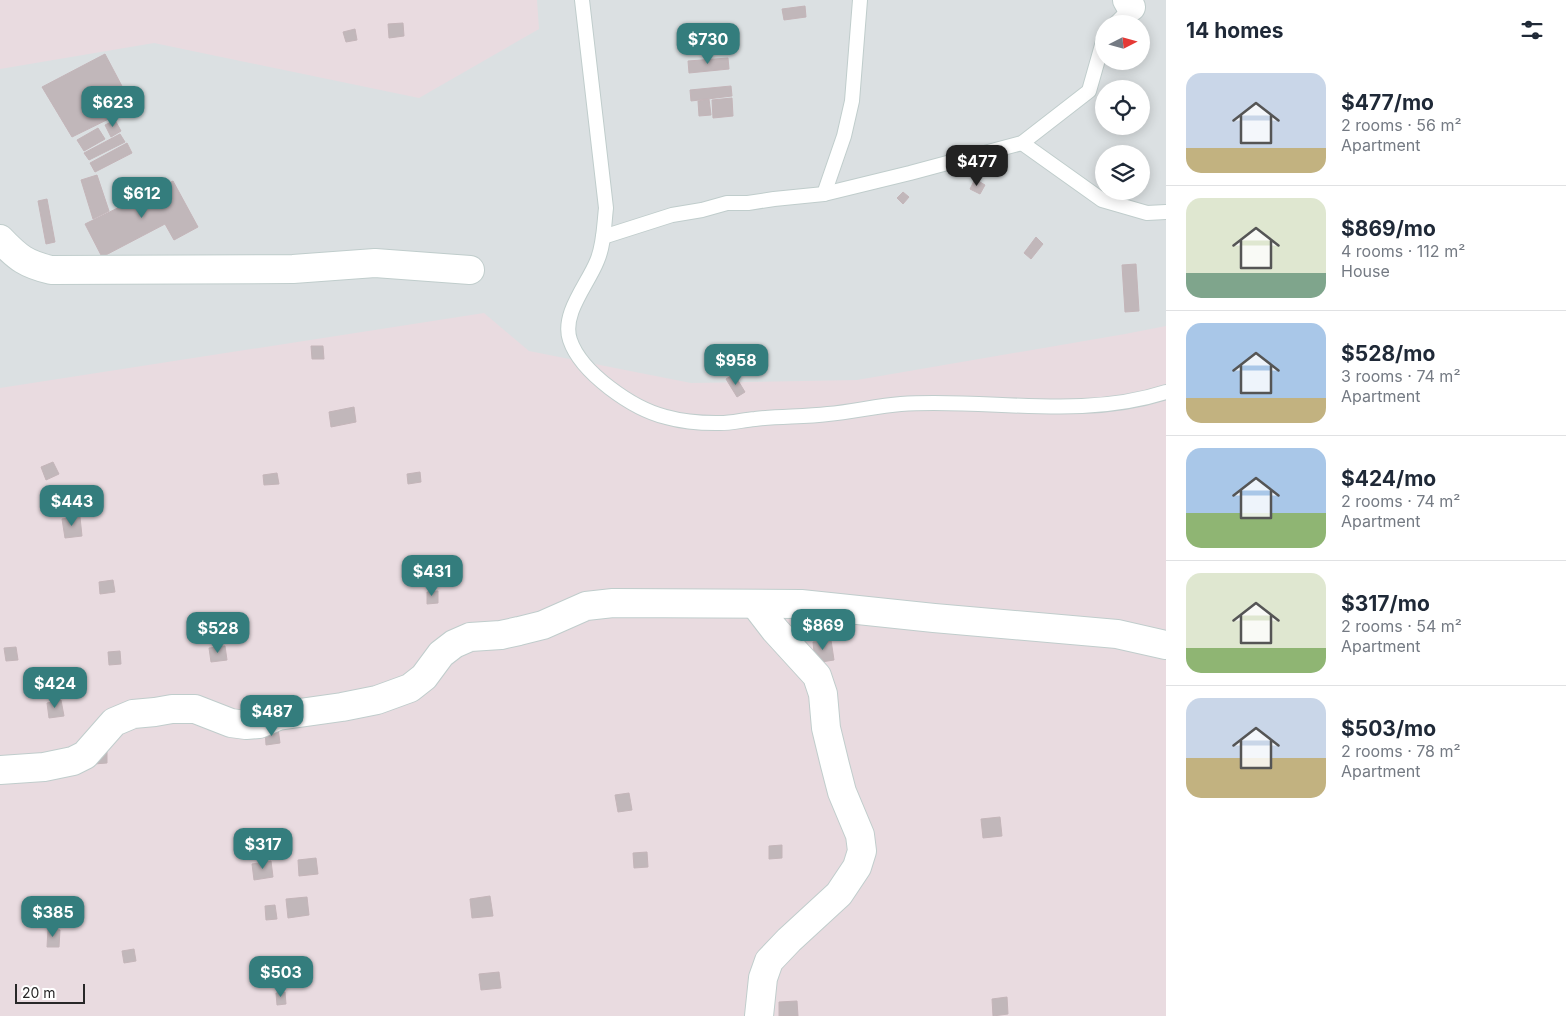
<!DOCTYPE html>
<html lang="en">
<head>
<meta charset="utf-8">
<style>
	:root { --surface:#fff; --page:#f6f6f7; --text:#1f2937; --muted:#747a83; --line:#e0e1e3; --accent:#347d7d }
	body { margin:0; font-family:Inter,sans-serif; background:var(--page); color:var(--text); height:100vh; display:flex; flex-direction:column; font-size:19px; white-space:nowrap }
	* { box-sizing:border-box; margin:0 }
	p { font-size:16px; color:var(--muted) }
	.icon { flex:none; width:28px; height:28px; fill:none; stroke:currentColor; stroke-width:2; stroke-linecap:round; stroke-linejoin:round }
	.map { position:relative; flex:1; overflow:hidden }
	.side { display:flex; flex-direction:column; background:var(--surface); width:400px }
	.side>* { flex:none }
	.needle { width:32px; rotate:84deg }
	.tools { position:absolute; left:1095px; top:15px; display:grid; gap:10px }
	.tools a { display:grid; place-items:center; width:55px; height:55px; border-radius:50%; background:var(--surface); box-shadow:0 2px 12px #0003; font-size:25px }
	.scale { position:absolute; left:15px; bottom:12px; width:70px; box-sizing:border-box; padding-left:5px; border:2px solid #282828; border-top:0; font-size:14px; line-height:18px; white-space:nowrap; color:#282828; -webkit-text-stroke:4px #fff; paint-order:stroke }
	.price { position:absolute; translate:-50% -42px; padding:0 11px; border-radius:10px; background:var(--accent); color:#fff; font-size:16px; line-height:32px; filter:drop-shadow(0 1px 2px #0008) }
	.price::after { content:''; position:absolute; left:50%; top:30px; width:15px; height:11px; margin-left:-8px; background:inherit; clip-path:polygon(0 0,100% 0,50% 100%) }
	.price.current { background:#222; color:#fff }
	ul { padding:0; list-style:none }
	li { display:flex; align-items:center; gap:15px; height:125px; padding:0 20px }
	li+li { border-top:1px solid var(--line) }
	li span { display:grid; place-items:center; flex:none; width:140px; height:100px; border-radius:15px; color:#555 }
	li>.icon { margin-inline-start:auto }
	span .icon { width:60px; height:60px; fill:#fffc; stroke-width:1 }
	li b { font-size:21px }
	h2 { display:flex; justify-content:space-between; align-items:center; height:60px; padding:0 20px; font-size:21px }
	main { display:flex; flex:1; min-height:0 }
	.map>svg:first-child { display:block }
</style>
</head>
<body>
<main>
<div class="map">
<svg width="1166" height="1016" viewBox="0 0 1166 1016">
	<rect width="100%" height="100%" fill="#e9dbe0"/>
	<path fill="#dbe0e2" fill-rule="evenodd" d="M537,0H1166V326L1125,334L857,380L691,383L529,351L484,313L0,388V69L154,43L419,98L539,29ZM1104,24H1141V61H1104ZM1104,89H1141V126H1104ZM1104,154H1141V191H1104Z"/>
	<g fill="#c1b7ba" stroke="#c4b5b9">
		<path d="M805,6L806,17L784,20L782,9Z"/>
		<path d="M403,23L404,36L389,38L388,24Z"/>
		<path d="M355,29L357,40L346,42L343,32Z"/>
		<path d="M105,54L133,107L72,137L42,87Z"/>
		<path d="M728,58L729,69L689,73L688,61Z"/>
		<path d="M731,86L732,96L691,101L690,90Z"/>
		<path d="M732,98L733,116L713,118L712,100Z"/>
		<path d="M709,99L711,115L699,116L698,101Z"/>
		<path d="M115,120L121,131L111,137L105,125Z"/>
		<path d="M98,128L105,139L84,151L77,140Z"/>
		<path d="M120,134L125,142L89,160L84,153Z"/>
		<path d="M127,143L132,153L95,172L90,163Z"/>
		<path d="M97,175L109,211L93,219L81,180Z"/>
		<path d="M975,179L985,185L980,194L970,189Z"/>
		<path d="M173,181L198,227L174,240L165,224L102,257L85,224Z"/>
		<path d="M903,192L909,197L903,204L897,198Z"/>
		<path d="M47,199L55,242L46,244L38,201Z"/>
		<path d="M1036,237L1043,244L1031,259L1024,253Z"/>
		<path d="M1136,264L1139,311L1125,312L1122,265Z"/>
		<path d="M311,346H323L324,359H312Z"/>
		<path d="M734,374L745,392L737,397L726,379Z"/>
		<path d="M354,407L356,422L331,427L329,412Z"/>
		<path d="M53,462L59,474L46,480L41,467Z"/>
		<path d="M420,472L421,482L408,484L407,474Z"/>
		<path d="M277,473L279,484L264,485L263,475Z"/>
		<path d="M80,517L82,536L65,538L62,519Z"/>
		<path d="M113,580L115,592L100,594L99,582Z"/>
		<path d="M438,591V603L427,604V592Z"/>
		<path d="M831,640L834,660L815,663L813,642Z"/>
		<path d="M225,646L227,660L211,662L209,648Z"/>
		<path d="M16,647L18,660L6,661L4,648Z"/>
		<path d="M120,651L121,664L109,665L108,652Z"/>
		<path d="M61,700L64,716L49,718L47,703Z"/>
		<path d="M278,728L280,743L266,745L265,730Z"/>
		<path d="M107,750V763L94,764Z"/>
		<path d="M629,793L632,810L618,812L615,795Z"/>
		<path d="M1000,817L1002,836L983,838L981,819Z"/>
		<path d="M782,845V858L769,859V846Z"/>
		<path d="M647,852L648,867L634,868L633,853Z"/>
		<path d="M316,858L318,874L299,876L298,860Z"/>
		<path d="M271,861L273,877L254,880L252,864Z"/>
		<path d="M490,896L493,916L472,918L470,899Z"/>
		<path d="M307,897L309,915L288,918L286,899Z"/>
		<path d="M275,905L277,919L266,920L265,906Z"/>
		<path d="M48,929L60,930L59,947H47Z"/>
		<path d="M134,949L136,961L124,963L122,951Z"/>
		<path d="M499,972L501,988L481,990L479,974Z"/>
		<path d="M285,992L286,1004L277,1005L276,993Z"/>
		<path d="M1007,997L1008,1014L993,1016L992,999Z"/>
		<path d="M797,1001L798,1016H779V1002Z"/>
	</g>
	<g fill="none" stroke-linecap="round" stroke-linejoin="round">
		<g stroke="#c0cdcc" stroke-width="16">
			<g id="service">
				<path d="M582,0L606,208C604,225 604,245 597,261C588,284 561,314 570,340C581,373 633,409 666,417C680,421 702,423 716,423C729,424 742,420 755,419C779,416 804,417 828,414C852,412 876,406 901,404C989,398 1080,420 1166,392"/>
				<path d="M1115,24L1134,5"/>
				<path d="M1022,143L1102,200L1147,213L1166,212"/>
				<path d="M824,194L844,136L852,101L860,0"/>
				<path d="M603,237L672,215L702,210L727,203H748L774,199L824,194L910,173L1022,143L1089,91L1104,38"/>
			</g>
		</g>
		<g stroke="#c0cdcc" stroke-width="30">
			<g id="minor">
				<path d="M1127,0L1131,7"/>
				<path d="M0,239C18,258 26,264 51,270L293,269L375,263L470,270"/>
				<path d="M755,604L775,630L817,676L823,694L826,728L835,765L842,792L860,835L862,851L857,867L839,894L789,940L769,961L763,978L759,1016"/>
				<path d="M0,770L44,767L73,761L85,755L114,722L133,714L155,712L172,709H195L231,723L246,725L259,724L278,716L342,707L377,700L410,688L424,677L441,654L454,644L470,637L501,635L519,631L543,625L586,606L613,603L801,604L934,618L1117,634L1166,645"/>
			</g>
		</g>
		<use href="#service" stroke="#fff" stroke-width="14"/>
		<use href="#minor" stroke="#fff" stroke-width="28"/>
	</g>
</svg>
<div class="tools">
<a><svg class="needle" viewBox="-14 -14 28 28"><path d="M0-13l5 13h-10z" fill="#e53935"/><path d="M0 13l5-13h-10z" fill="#747a83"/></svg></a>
<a><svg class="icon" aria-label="locate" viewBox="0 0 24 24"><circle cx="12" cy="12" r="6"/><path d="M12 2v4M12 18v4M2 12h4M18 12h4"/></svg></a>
<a><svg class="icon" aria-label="layers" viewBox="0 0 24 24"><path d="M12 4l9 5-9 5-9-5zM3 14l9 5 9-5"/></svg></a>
</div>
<div class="scale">20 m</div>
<b class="price" style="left:708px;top:65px">$730</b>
<b class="price" style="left:113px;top:128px">$623</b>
<b class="price current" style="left:977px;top:187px">$477</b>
<b class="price" style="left:142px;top:219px">$612</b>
<b class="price" style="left:736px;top:386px">$958</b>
<b class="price" style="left:72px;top:527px">$443</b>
<b class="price" style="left:432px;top:597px">$431</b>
<b class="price" style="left:823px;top:651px">$869</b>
<b class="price" style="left:218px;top:654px">$528</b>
<b class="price" style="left:55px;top:709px">$424</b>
<b class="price" style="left:272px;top:737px">$487</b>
<b class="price" style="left:263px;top:870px">$317</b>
<b class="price" style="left:53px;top:938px">$385</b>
<b class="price" style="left:281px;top:998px">$503</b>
</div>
<section class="side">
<h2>14 homes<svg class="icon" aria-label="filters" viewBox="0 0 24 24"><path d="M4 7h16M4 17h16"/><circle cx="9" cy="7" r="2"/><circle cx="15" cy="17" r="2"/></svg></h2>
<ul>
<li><span style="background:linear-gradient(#c9d6e8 75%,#c2b280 0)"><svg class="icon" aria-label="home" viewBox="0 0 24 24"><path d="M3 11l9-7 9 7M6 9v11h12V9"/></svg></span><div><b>$477/mo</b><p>2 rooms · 56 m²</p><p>Apartment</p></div></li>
<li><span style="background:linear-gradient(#dfe7d0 75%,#7fa58c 0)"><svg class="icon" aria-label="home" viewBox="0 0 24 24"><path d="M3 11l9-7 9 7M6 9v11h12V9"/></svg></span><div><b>$869/mo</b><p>4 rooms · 112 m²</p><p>House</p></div></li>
<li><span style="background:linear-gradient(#a9c7e8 75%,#c2b280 0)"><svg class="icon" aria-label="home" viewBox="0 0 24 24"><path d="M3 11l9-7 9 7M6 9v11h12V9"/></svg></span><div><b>$528/mo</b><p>3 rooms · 74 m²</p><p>Apartment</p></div></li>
<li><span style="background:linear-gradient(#a9c7e8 65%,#8fb573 0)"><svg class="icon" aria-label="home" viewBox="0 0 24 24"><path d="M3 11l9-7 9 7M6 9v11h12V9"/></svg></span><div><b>$424/mo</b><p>2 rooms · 74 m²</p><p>Apartment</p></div></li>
<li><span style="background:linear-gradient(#dfe7d0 75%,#8fb573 0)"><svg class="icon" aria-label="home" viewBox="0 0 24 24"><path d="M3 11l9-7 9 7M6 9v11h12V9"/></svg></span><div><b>$317/mo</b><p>2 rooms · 54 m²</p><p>Apartment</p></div></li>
<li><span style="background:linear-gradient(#c9d6e8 60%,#c2b280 0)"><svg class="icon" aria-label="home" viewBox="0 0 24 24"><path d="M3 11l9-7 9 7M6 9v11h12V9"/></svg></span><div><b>$503/mo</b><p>2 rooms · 78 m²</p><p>Apartment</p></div></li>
</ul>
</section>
</main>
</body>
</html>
